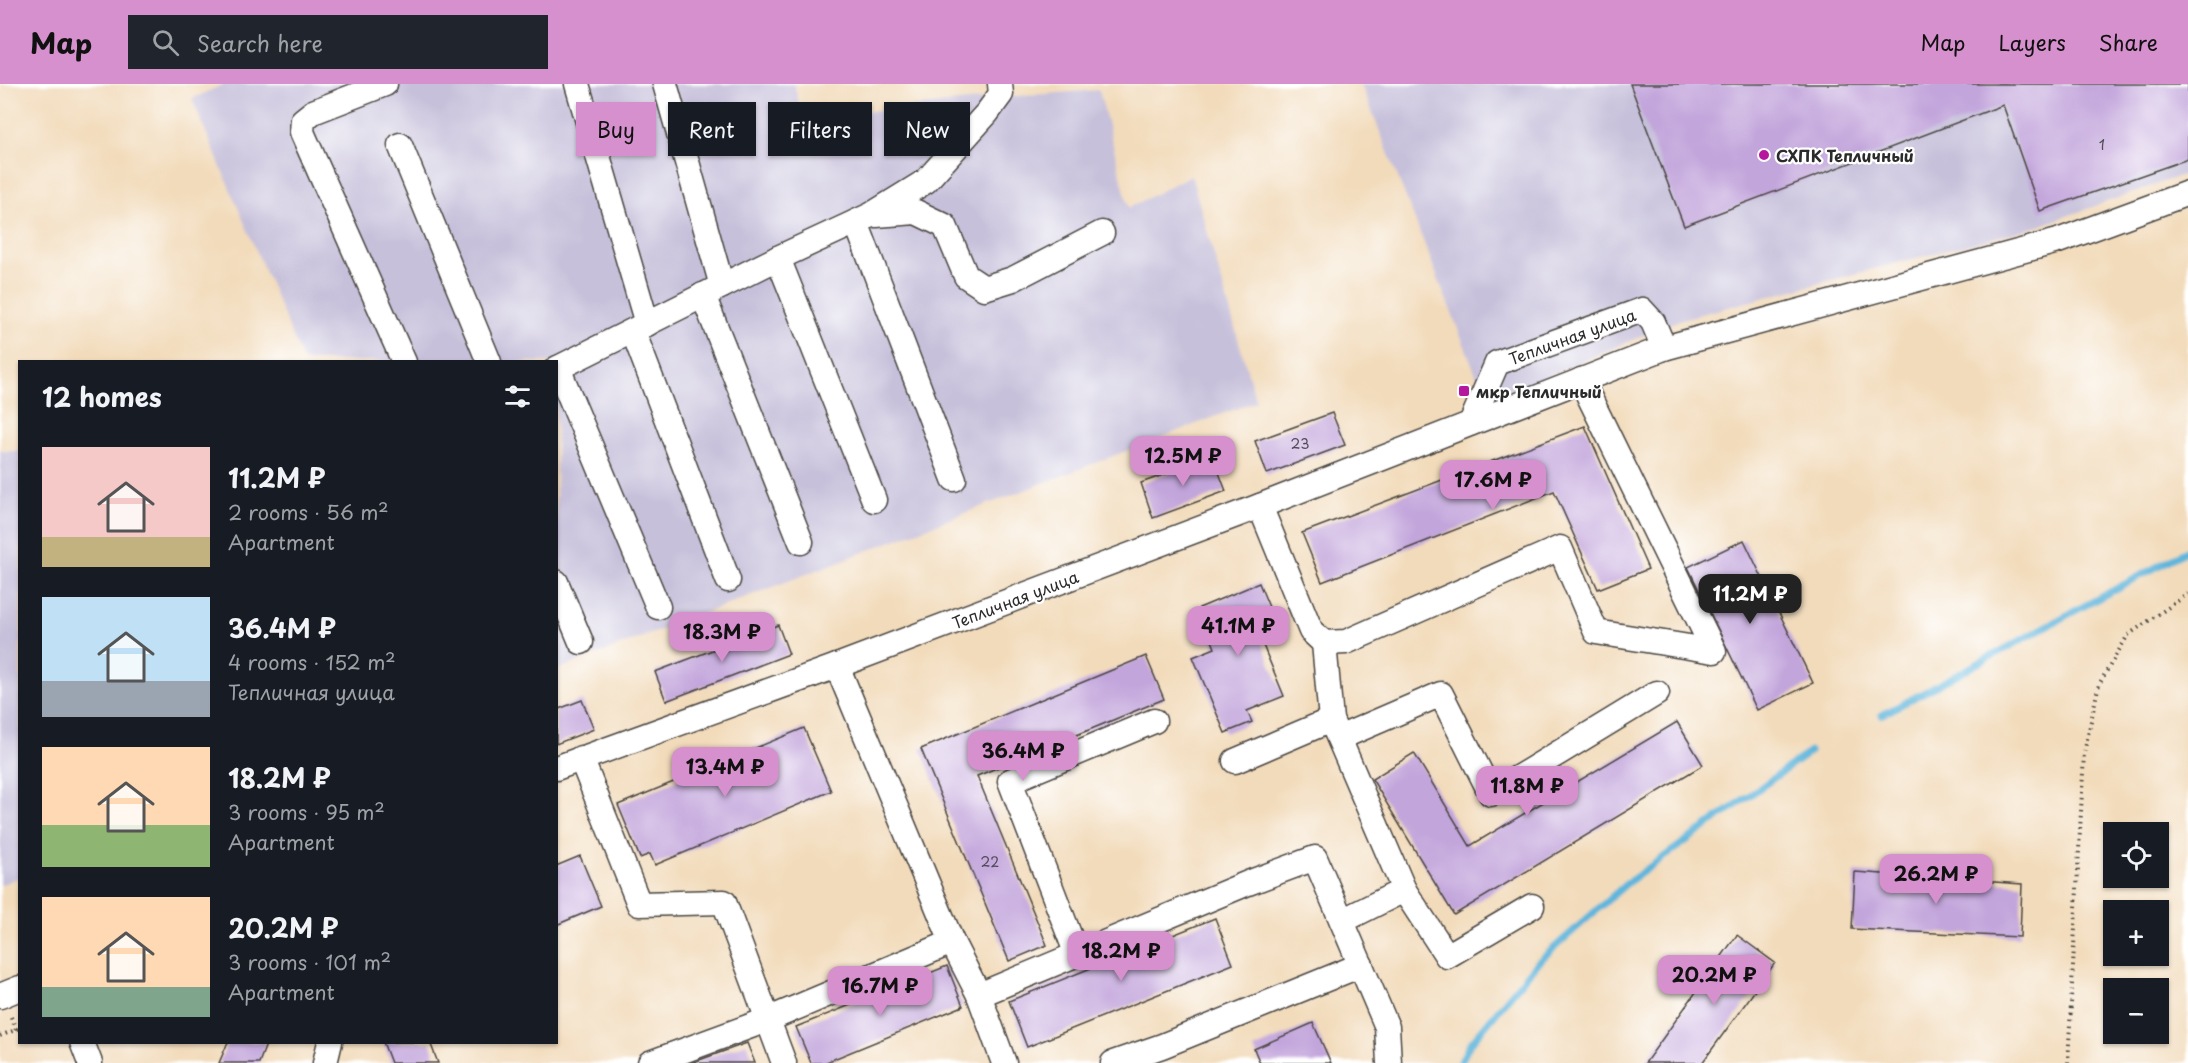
<!DOCTYPE html>
<html lang="en">
<head>
<meta charset="utf-8">
<style>
	:root { --surface:#171b24; --page:#20242c; --text:#f1f3f6; --muted:#9ea1a6; --accent:#d690ce }
	body { margin:0; font-family:"Playpen Sans",sans-serif; background:var(--page); color:var(--text); height:100vh; display:flex; flex-direction:column; font-size:22px; white-space:nowrap }
	* { box-sizing:border-box; margin:0 }
	p { font-size:20px; color:var(--muted) }
	.icon { flex:none; width:33px; height:33px; fill:none; stroke:currentColor; stroke-width:2; stroke-linecap:round; stroke-linejoin:round }
	.map { position:relative; flex:1; overflow:hidden }
	.side { position:absolute; left:18px; top:276px; width:540px; height:684px; display:flex; flex-direction:column; background:var(--surface); border-radius:0px; box-shadow:0 2px 4px #0004 }
	.side>* { flex:none }
	.top-card { position:absolute; left:576px; top:18px; width:570px; height:54px; display:flex; gap:12px }
	.buttons { position:absolute; left:2103px; top:738px; display:grid; gap:12px }
	.buttons a { display:grid; place-items:center; width:66px; height:66px; border-radius:0px; background:var(--surface); box-shadow:0 2px 4px #0004; font-size:30px }
	.price { position:absolute; translate:-50% -51px; padding:0 14px; border-radius:12px; background:var(--accent); color:#111; font-size:20px; line-height:39px; filter:drop-shadow(0 2px 3px #0008) }
	.price::after { content:''; position:absolute; left:50%; top:36px; width:18px; height:14px; margin-left:-9px; background:inherit; clip-path:polygon(0 0,100% 0,50% 100%) }
	.price.on { background:#222; color:#fff }
	ul { padding:0; list-style:none }
	li { display:flex; align-items:center; gap:18px; height:150px; padding:0 24px }
	li span { display:grid; place-items:center; flex:none; width:168px; height:120px; border-radius:0px; color:#555 }
	li>.icon { margin-inline-start:auto }
	span .icon { width:72px; height:72px; fill:#fffc; stroke-width:1 }
	li b { font-size:26px }
	h2 { display:flex; justify-content:space-between; align-items:center; height:72px; padding:0 24px; font-size:26px }
	.pill { padding:0 21px; border-radius:0px; background:var(--surface); box-shadow:0 2px 4px #0004; font-size:21px; line-height:54px }
	.pill.on { background:var(--accent); color:#111 }
	header { display:flex; align-items:center; gap:36px; box-sizing:border-box; height:84px; padding:0 30px; background:var(--accent); color:#111 }
	header strong { font-size:28px }
	nav { display:flex; gap:33px; margin-inline-start:auto; font-size:21px }
	.search { width:420px; height:54px; background:var(--page); display:flex; align-items:center; gap:15px; box-sizing:border-box; padding:0 21px; border-radius:0px; color:var(--muted); font-size:22px }
	.map>svg:first-child { display:block }
</style>
</head>
<body>
<header>
<strong>Map</strong>
<div class="search"><svg class="icon" aria-label="search" viewBox="0 0 24 24"><circle cx="10" cy="10" r="6"/><path d="M15 15l6 6"/></svg>Search here</div>
<nav><a>Map</a><a>Layers</a><a>Share</a></nav>
</header>
<div class="map">
<svg width="2188" height="979" viewBox="0 0 2188 979">
	<rect width="100%" height="100%" fill="#fff"/>
	<filter id="ink" filterUnits="userSpaceOnUse"><feTurbulence type="fractalNoise" baseFrequency=".0167" numOctaves="2"/><feDisplacementMap in="SourceGraphic" scale="12" xChannelSelector="R" yChannelSelector="G"/><feConvolveMatrix kernelMatrix="1 2 1 2 8 2 1 2 1" color-interpolation-filters="sRGB"/></filter>
	<filter id="wash" filterUnits="userSpaceOnUse"><feTurbulence type="fractalNoise" baseFrequency=".008" numOctaves="4" result="noise"/><feDisplacementMap in="SourceGraphic" scale="24" xChannelSelector="R" yChannelSelector="G"/><feGaussianBlur stdDeviation="1.35" result="paint"/><feColorMatrix in="noise" values="0 0 0 0 0 0 0 0 0 0 0 0 0 0 0 0 0 1.4 0 .05"/><feComposite in="paint" operator="in"/></filter>
	<g filter="url(#wash)">
		<rect width="100%" height="100%" fill="#f2dbbb"/>
		<g fill="#c6c0da">
			<path d="M224,0H794L803,34L1018,12L1099,6L1129,124L1191,91L1256,317L557,586L556,278L303,277L192,15Z"/>
			<path d="M1361,0H2188V89L2036,143L1682,235L1487,318Z"/>
			<path d="M0,367H20V793L0,801Z"/>
		</g>
		<g fill="none" stroke-linecap="round" stroke-linejoin="round">
			<g stroke="#5eb5db" stroke-width="7">
				<path d="M1882,631L2188,466"/>
				<path d="M1460,979L1470,960L1537,879L1626,800L1810,668"/>
			</g>
		</g>
		<g id="blocks">
			<g fill="#c2a5db">
				<path d="M1630,0H2188V75L2040,127L2003,21L1684,142Z"/>
				<path d="M1332,329L1345,361L1267,390L1255,357Z"/>
				<path d="M1585,342L1648,485L1598,505L1554,407L1322,498L1302,449Z"/>
				<path d="M1213,373L1226,407L1153,434L1141,399Z"/>
				<path d="M1744,456L1813,599L1757,626L1688,483Z"/>
				<path d="M1259,499L1274,535L1255,542L1284,612L1247,627L1252,638L1225,649L1193,573L1215,564L1199,524Z"/>
				<path d="M778,541L789,570L666,617L655,588Z"/>
				<path d="M1146,572L1164,615L977,692L1047,861L1009,877L921,665Z"/>
				<path d="M582,616L594,645L556,660V626Z"/>
				<path d="M1677,638L1703,681L1454,831L1372,695L1414,669L1470,762Z"/>
				<path d="M804,644L831,707L655,781L650,770L640,774L618,721Z"/>
				<path d="M580,772L601,822L556,841V782Z"/>
				<path d="M1855,788L2022,800L2020,853L1852,845Z"/>
				<path d="M1215,834L1233,880L1027,963L1009,917Z"/>
				<path d="M1737,851L1775,879L1702,979H1645Z"/>
				<path d="M947,882L963,922L824,979H811L796,943Z"/>
				<path d="M1313,939L1331,979H1260L1254,965Z"/>
				<path d="M228,958H267L259,979H219Z"/>
				<path d="M383,958H430L438,979H391Z"/>
				<path d="M747,959L755,979H691Z"/>
			</g>
		</g>
	</g>
	<g filter="url(#ink)">
		<use href="#blocks" fill-opacity="0" stroke="#494541" stroke-width="1.5"/>
		<g fill="none" stroke-linecap="round" stroke-linejoin="round">
			<g stroke="#494541" stroke-width="27">
				<g id="minor">
					<path d="M385,0L313,28L303,36L302,48L404,278"/>
					<path d="M577,0L647,240"/>
					<path d="M665,0L722,202"/>
					<path d="M400,61L489,278"/>
					<path d="M876,131L916,128L945,142L966,192L984,204L1013,195L1102,149"/>
					<path d="M856,138L954,395"/>
					<path d="M778,174L874,416"/>
					<path d="M703,211L801,458"/>
					<path d="M633,247L728,496"/>
					<path d="M558,284L658,523"/>
					<path d="M556,285L778,174L871,131L926,97L987,29L1001,10L1000,0"/>
					<path d="M1471,339L1497,279L1642,226L1653,238L1664,264"/>
					<path d="M1260,422L1311,547L1324,559L1346,558L1560,464L1596,548L1714,567L1581,296"/>
					<path d="M556,498L581,558"/>
					<path d="M1324,559L1331,636L1404,806L1342,837"/>
					<path d="M837,582L952,858L979,911L1004,979"/>
					<path d="M1339,654L1441,610L1491,710L1657,609"/>
					<path d="M581,674L639,820L724,818L784,979"/>
					<path d="M1235,677L1331,636"/>
					<path d="M556,684L837,582L1260,422L1664,264L2058,157L2188,109"/>
					<path d="M1404,806L1447,872L1532,822"/>
					<path d="M1077,871L1010,697L1154,637"/>
					<path d="M979,911L1248,799L1315,774L1387,943L1389,979"/>
					<path d="M0,912L20,904"/>
					<path d="M82,958L90,979"/>
					<path d="M325,979L330,958"/>
					<path d="M650,979L767,936L952,858"/>
					<path d="M1113,979L1162,962L1361,881"/>
				</g>
			</g>
			<g stroke="#494541" stroke-width="4" stroke-dasharray="1.5 4.5" stroke-linecap="butt">
				<path d="M11,933L16,946"/>
				<path d="M0,952L20,944"/>
				<path d="M2068,979L2084,669L2099,600L2128,551L2188,510"/>
			</g>
			<use href="#minor" stroke="#fff" stroke-width="24"/>
		</g>
	</g>
	<g fill="#b5179e" stroke="#fff" stroke-width="2">
		<circle cx="1764" cy="71" r="6"/>
		<rect x="1458" y="301" width="12" height="12" rx="3"/>
	</g>
	<g text-anchor="middle" dominant-baseline="central" stroke-width="4.5" stroke-linejoin="round" paint-order="stroke">
		<g font-size="14" fill="#514a57">
			<text x="2102" y="60">1</text>
			<text x="1300" y="359">23</text>
			<text x="990" y="777">22</text>
		</g>
		<g font-size="16" font-weight="bold" fill="#2b2b2b" stroke="#fff" text-anchor="start">
			<text x="1776" y="71">СХПК Тепличный</text>
			<text x="1476" y="307">мкр Тепличный</text>
		</g>
		<g font-size="16" fill="#2b2b2b" stroke="#fff">
			<text transform="translate(1572 252) rotate(-20)">Тепличная улица</text>
			<text transform="translate(1015 515) rotate(-21)">Тепличная улица</text>
		</g>
	</g>
</svg>
<div class="buttons">
<a><svg class="icon" aria-label="locate" viewBox="0 0 24 24"><circle cx="12" cy="12" r="6"/><path d="M12 2v4M12 18v4M2 12h4M18 12h4"/></svg></a>
<a>+</a>
<a>−</a>
</div>
<b class="price" style="left:1183px;top:403px">12.5M ₽</b>
<b class="price" style="left:1493px;top:427px">17.6M ₽</b>
<b class="price on" style="left:1750px;top:541px">11.2M ₽</b>
<b class="price" style="left:1238px;top:573px">41.1M ₽</b>
<b class="price" style="left:722px;top:579px">18.3M ₽</b>
<b class="price" style="left:1023px;top:698px">36.4M ₽</b>
<b class="price" style="left:725px;top:714px">13.4M ₽</b>
<b class="price" style="left:1527px;top:733px">11.8M ₽</b>
<b class="price" style="left:1936px;top:821px">26.2M ₽</b>
<b class="price" style="left:1121px;top:898px">18.2M ₽</b>
<b class="price" style="left:1714px;top:922px">20.2M ₽</b>
<b class="price" style="left:880px;top:933px">16.7M ₽</b>
<div class="top-card">
<a class="pill on">Buy</a>
<a class="pill">Rent</a>
<a class="pill">Filters</a>
<a class="pill">New</a>
</div>
<section class="side">
<h2>12 homes<svg class="icon" aria-label="filters" viewBox="0 0 24 24"><path d="M4 7h16M4 17h16"/><circle cx="9" cy="7" r="2"/><circle cx="15" cy="17" r="2"/></svg></h2>
<ul>
<li><span style="background:linear-gradient(#f6c9c9 75%,#c2b280 0)"><svg class="icon" aria-label="home" viewBox="0 0 24 24"><path d="M3 11l9-7 9 7M6 9v11h12V9"/></svg></span><div><b>11.2M ₽</b><p>2 rooms · 56 m²</p><p>Apartment</p></div></li>
<li><span style="background:linear-gradient(#bfe0f5 70%,#9aa5b1 0)"><svg class="icon" aria-label="home" viewBox="0 0 24 24"><path d="M3 11l9-7 9 7M6 9v11h12V9"/></svg></span><div><b>36.4M ₽</b><p>4 rooms · 152 m²</p><p>Тепличная улица</p></div></li>
<li><span style="background:linear-gradient(#ffd9b3 65%,#8fb573 0)"><svg class="icon" aria-label="home" viewBox="0 0 24 24"><path d="M3 11l9-7 9 7M6 9v11h12V9"/></svg></span><div><b>18.2M ₽</b><p>3 rooms · 95 m²</p><p>Apartment</p></div></li>
<li><span style="background:linear-gradient(#ffd9b3 75%,#7fa58c 0)"><svg class="icon" aria-label="home" viewBox="0 0 24 24"><path d="M3 11l9-7 9 7M6 9v11h12V9"/></svg></span><div><b>20.2M ₽</b><p>3 rooms · 101 m²</p><p>Apartment</p></div></li>
</ul>
</section>
</div>
</body>
</html>
